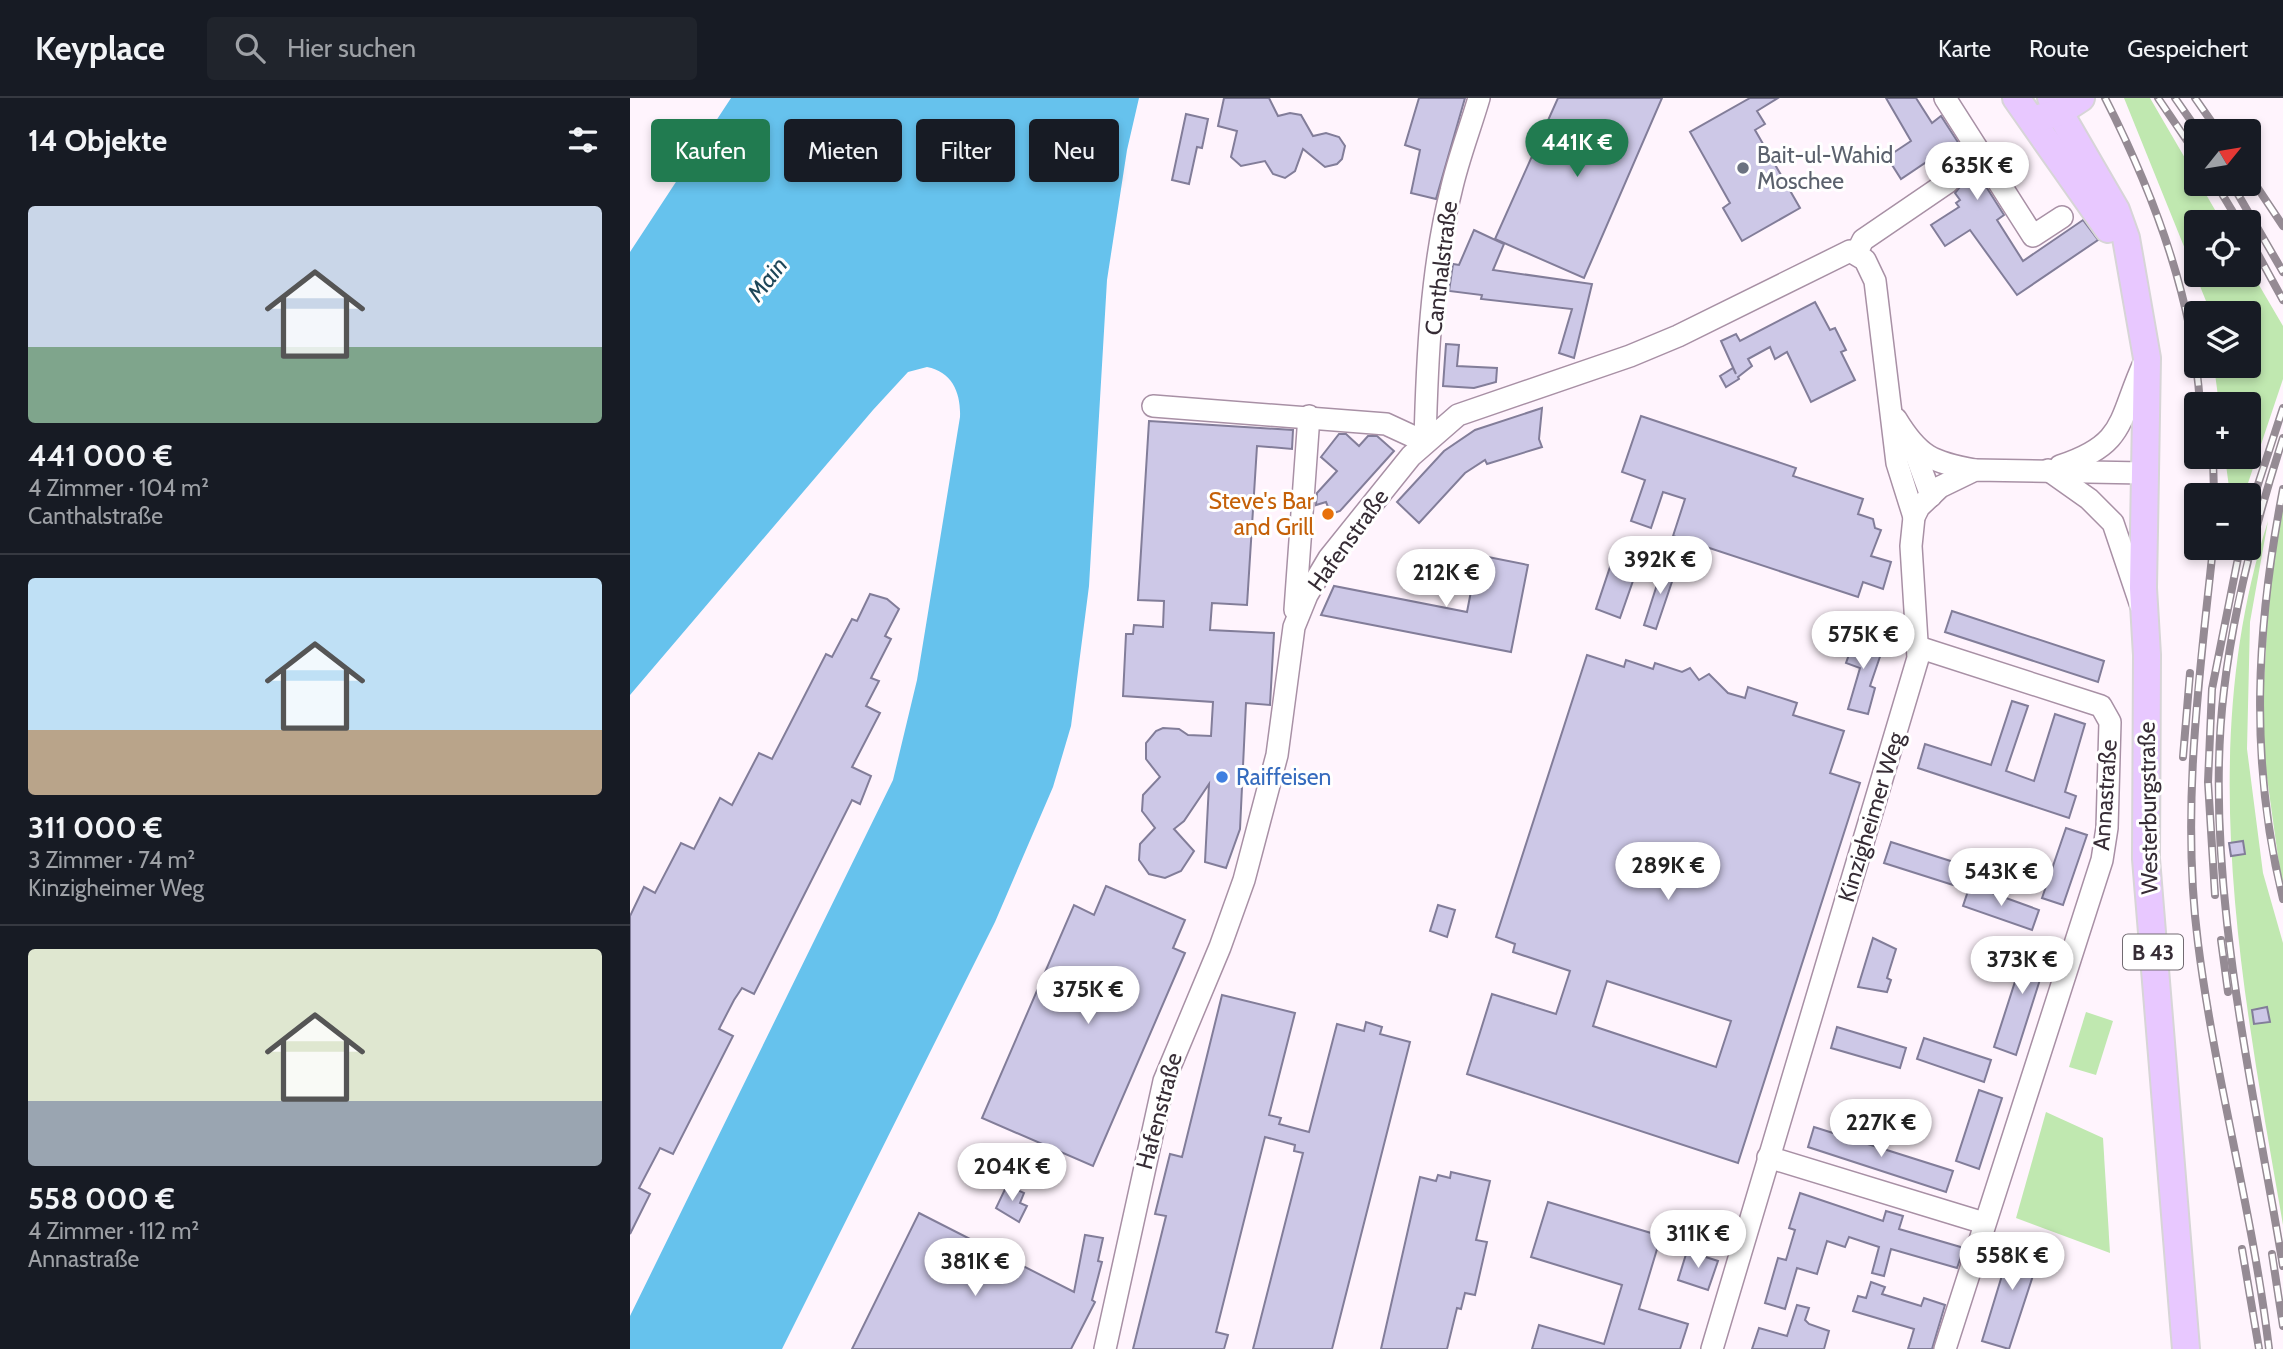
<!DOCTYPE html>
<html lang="de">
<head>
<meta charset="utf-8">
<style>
	:root { --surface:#171b24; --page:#20242c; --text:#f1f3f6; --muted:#9ea1a6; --line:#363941; --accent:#217b50 }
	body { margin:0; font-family:Cabin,sans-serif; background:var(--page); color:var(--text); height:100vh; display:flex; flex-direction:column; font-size:26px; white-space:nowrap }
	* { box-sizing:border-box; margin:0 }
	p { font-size:23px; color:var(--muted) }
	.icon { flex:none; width:38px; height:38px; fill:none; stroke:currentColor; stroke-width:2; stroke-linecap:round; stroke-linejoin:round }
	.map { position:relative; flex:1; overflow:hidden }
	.details { display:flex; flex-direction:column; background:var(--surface); width:630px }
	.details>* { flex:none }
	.hud { position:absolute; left:21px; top:21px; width:665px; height:63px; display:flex; gap:14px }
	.needle { width:46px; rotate:60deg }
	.tools { position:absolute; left:1554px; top:21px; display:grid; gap:14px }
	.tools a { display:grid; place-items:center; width:77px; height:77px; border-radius:7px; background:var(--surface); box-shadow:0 4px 10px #0003; font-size:35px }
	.price { position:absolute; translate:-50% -60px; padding:0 16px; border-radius:24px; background:#fff; color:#222; font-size:23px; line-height:46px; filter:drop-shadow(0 2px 4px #0008) }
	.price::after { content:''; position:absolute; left:50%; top:42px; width:21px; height:16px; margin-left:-10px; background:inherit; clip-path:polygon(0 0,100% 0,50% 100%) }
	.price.selected { background:var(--accent); color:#fff }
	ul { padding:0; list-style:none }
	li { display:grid; align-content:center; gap:14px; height:371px; padding:0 28px }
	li+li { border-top:2px solid var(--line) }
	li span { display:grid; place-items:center; height:217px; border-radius:7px; color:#555 }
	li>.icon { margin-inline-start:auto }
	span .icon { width:126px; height:126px; fill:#fffc; stroke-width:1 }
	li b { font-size:30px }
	h2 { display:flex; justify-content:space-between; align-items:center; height:84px; padding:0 28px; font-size:30px }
	.tag { padding:0 24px; border-radius:7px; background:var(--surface); box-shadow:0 4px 10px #0003; font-size:24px; line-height:63px }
	.tag.selected { background:var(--accent); color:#fff }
	header { display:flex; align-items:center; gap:42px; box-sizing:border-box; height:98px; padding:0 35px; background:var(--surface); border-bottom:2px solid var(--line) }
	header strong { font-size:33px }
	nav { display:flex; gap:38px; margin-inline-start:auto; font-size:24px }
	.search { width:490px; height:63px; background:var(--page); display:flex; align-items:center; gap:18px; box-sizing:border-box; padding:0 24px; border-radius:7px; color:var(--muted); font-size:26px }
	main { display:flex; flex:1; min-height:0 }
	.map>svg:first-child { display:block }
</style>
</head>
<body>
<header>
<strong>Keyplace</strong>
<div class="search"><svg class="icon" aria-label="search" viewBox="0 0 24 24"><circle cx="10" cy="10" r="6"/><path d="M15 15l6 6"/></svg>Hier suchen</div>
<nav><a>Karte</a><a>Route</a><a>Gespeichert</a></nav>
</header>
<main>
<section class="details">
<h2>14 Objekte<svg class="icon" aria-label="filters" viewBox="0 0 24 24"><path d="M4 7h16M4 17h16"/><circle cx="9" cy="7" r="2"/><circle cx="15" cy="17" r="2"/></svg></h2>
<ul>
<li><span style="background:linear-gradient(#c9d6e8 65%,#7fa58c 0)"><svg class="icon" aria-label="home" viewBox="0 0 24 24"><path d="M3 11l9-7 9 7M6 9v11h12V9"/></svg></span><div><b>441 000 €</b><p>4 Zimmer · 104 m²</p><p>Canthalstraße</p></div></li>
<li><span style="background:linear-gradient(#bfe0f5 70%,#b9a48a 0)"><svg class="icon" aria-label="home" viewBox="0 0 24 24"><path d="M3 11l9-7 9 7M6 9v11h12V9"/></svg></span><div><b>311 000 €</b><p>3 Zimmer · 74 m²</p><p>Kinzigheimer Weg</p></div></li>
<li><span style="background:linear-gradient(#dfe7d0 70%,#9aa5b1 0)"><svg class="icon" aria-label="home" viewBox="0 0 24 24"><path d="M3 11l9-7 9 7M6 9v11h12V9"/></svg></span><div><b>558 000 €</b><p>4 Zimmer · 112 m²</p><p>Annastraße</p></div></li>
</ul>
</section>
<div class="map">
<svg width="1653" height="1251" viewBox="0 0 1653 1251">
	<rect width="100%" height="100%" fill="#fff4fd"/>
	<g fill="#c0e8b0">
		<path d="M1494,0H1520L1566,79V86H1570L1592,124H1566V177H1619V170L1653,228V281L1614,397H1600L1595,359H1619V306H1589L1584,268H1619V215H1578L1576,203Z"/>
		<path d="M1653,406V795L1631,636L1639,495Z"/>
		<path d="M1638,423L1620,524L1617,651L1633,775L1653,845V1127C1613,895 1564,653 1638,423Z"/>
		<path d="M1456,914L1483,923L1466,977L1439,969Z"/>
		<path d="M1416,1014L1473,1040L1480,1155L1386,1120Z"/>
	</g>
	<path fill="#66c2ed" d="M101,0H509L497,52L477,182L459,488L441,628L423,689L365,824L152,1251H0V1218L263,682L287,582L330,319C331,296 323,274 297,269L278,274L243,312L0,597V154Z"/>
	<g fill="#cdc8e7" stroke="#827d99" stroke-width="2" fill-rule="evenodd">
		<path d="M594,0H639L648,18L660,15L671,17L683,38L696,35L709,39L715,48L712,61L707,66L695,69L673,51L665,73L655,80L643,76L635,63L611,68L601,59L607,33L588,28Z"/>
		<path d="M789,0H835L806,101L781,95L790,52L775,47Z"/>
		<path d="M928,0H1032L954,180L865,141Z"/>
		<path d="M1120,0H1148L1127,13L1135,26L1125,32L1170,110L1112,143L1093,110L1100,105L1060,34Z"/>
		<path d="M1256,0H1286L1302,25L1311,18L1331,49L1327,52L1351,90L1355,87L1374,117L1367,122L1393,163L1453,122L1468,142L1387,197L1340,132L1315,148L1301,127L1329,109L1326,105L1330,102L1325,95L1330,89L1329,77L1323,72L1311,73L1306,66L1302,69L1298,63L1271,81L1257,59L1281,43Z"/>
		<path d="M556,16L578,21L572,50L567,49L559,86L542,82Z"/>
		<path d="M844,132L874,146L863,172L962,186L944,260L929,255L942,211L851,201L852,197L819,193L823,166L829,167Z"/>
		<path d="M1185,204L1200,232L1205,230L1216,252L1211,254L1225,282L1181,304L1157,254L1145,261L1140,249L1118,261L1122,268L1108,279L1109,281L1096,289L1090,278L1103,270L1106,276L1091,243L1106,236L1110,243Z"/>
		<path d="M816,246L829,247L827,268L867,270L866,284L844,290L813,288Z"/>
		<path d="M912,310L909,341L912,349L857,366L855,362L835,375L789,425L767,404L814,353L845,332Z"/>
		<path d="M1011,318L1166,370L1163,378L1233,401L1228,416L1243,421L1245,430L1251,432L1241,458L1261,464L1253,491L1233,484L1228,499L1043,438L1055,401L1033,394L1021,430L1001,423L1015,382L992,374Z"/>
		<path d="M519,323L663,332L662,351L627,348L617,507L582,505L580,532L644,535L640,607L616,605L610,731L596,770L575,764L579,686L554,723L544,731L564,753L551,773L535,780L519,776L509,762L510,746L525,730L512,713L513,697L530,679L516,661V645L526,633L533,630L549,631L558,637L581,638L583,604L493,598L496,536H503L504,527L533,529L534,503L508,502Z"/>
		<path d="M709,336H716L729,348L738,338H747L764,353L710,413L701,416L696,404L686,407L687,395L707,373L691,359Z"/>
		<path d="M987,448L1012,457L990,520L966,511Z"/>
		<path d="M848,457L898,467L881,554L691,517L704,488L837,514Z"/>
		<path d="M1034,465L1047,469L1026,531L1014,527Z"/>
		<path d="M240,496L257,501L269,511L255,538L261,541L241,580L249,583L236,608L250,615L222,669L241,678L230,706L222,702L124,896L112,890L104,902L89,931L103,938L43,1056L30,1050L9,1090L20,1096L0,1136V818L14,789L25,795L51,745L64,751L90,700L102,707L129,655L142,661L196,556L202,559L222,521L227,523Z"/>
		<path d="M1322,513L1474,563L1468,584L1315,534Z"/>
		<path d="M1221,536L1254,547L1240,588L1245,590L1238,616L1218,611L1230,570L1216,565L1221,551L1216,549Z"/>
		<path d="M957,557L994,569L996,562L1023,571L1025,565L1052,574L1060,570L1069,582L1079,576L1098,595L1115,600L1118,589L1167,605L1163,617L1214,633L1200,675L1230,685L1108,1065L837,976L862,896L926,916L940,873L883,854L885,846L866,839ZM977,883L1101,923L1086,969L963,928Z"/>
		<path d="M1382,603L1398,608L1376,673L1404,683L1425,616L1455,626L1435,694L1446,698L1439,720L1288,670L1295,646L1361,667Z"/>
		<path d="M1436,730L1457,737L1433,807L1412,800Z"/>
		<path d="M1613,743L1615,756L1601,758L1599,745Z"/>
		<path d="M1261,744L1330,766L1323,787L1254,765Z"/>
		<path d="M1340,787L1409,812L1402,832L1333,808Z"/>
		<path d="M476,788L555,822L543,850L555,855L463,1068L352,1020L444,807L464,817Z"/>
		<path d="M808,807L825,812L817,839L800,833Z"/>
		<path d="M1243,840L1266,851L1257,880L1261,882L1257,894L1228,889Z"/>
		<path d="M1399,840L1421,847L1386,957L1364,949Z"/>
		<path d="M592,897L665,915L639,1017L651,1020L649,1026L679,1034L707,926L734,933L736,924L752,929L750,936L780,944L702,1251H623L673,1055L664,1053L665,1047L635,1039L586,1234L598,1237L594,1251H503L536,1118L525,1116L540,1056L552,1059Z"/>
		<path d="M1637,909L1640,924L1624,926L1622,912Z"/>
		<path d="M1207,929L1276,950L1270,970L1201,950Z"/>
		<path d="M1294,940L1361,962L1354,984L1287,961Z"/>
		<path d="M1349,992L1372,1000L1349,1071L1326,1063Z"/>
		<path d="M1184,1029L1323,1073L1316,1094L1178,1049Z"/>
		<path d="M821,1074L860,1083L846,1142L857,1144L845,1197L835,1195L831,1211L827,1210L817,1251H751L790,1079L806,1083L808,1077L820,1080Z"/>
		<path d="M377,1087L394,1095L390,1105L397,1108L389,1124L366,1110Z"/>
		<path d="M1170,1095L1253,1123L1256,1113L1273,1118L1269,1131L1334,1150L1327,1170L1261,1151L1254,1178L1242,1175L1249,1149L1219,1139L1215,1149L1197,1143L1187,1176L1167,1170L1155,1211L1135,1205L1148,1160L1156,1162L1165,1132L1159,1130Z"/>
		<path d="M918,1104L1031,1138L1009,1211L1058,1226L1050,1251H902L909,1227L974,1246L992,1187L901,1159Z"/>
		<path d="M289,1115L444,1194L455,1137L473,1140L468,1163L472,1164L462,1202L465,1204L441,1251H222Z"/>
		<path d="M1384,1138L1413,1147L1379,1251L1352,1243Z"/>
		<path d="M1057,1153L1088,1163L1078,1192L1048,1182Z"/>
		<path d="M1241,1184L1255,1189L1252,1196L1291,1208L1294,1200L1315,1207L1302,1251H1278L1284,1231L1223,1213L1228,1198L1236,1200Z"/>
		<path d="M1167,1207L1179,1210L1175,1222L1179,1226L1199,1233L1194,1251H1122L1129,1230L1157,1238Z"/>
	</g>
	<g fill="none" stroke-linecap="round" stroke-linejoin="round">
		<path stroke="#d7ccd5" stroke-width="21" stroke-dasharray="21 10" stroke-linecap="butt" d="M1318,84L1339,71"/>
		<g stroke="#a890a5" stroke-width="24">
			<g id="minor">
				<path d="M1315,0L1403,138L1432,119"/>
				<path d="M1226,156L1233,142L1318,84"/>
				<path d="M523,308L756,326L795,344"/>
				<path d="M1266,321C1289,359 1302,364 1345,372"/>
				<path d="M795,344C797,264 801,171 821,93C828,61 840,31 849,0"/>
				<path d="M1283,349L1301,398"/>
				<path d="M1430,368C1497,346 1488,322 1514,265"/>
				<path d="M1418,372L1459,401L1483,425L1511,508"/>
				<path d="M665,512L679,318"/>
				<path d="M1288,549L1471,608L1480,624L1477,730L1472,762L1315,1251"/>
				<path d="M1138,1059L1354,1125"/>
				<path d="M475,1251L534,983L590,849L614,782L647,657L664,529L677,497L699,460L781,358L828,317L1000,258L1048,238L1220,153L1235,162L1245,183L1267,365L1284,419"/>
				<path d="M1082,1251L1288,560L1281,448L1284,419L1289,409L1310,389L1345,372L1514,375"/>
			</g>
		</g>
		<g stroke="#d7d5d7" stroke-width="30">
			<g id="major">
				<path d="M1386,0L1478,131"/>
				<path d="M1421,0L1486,112L1496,140L1517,260L1513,490L1517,557L1516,761L1556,1251"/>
				<path d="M1412,19L1428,15L1451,0"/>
			</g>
		</g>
		<use href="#minor" stroke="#fff" stroke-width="21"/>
		<use href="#major" stroke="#e8c8ff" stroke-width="26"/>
		<g stroke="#958b94" stroke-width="8">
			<g id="rail">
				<path d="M1475,0C1523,94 1563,200 1570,306"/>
				<path d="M1528,0L1566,56"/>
				<path d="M1545,0L1568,33"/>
				<path d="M1565,0L1588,33"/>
				<path d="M1619,77L1653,128"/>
				<path d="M1586,86L1609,124"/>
				<path d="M1602,86L1653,174"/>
				<path d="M1619,140L1653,202"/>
				<path d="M1653,340C1627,421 1604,506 1594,592C1572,774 1623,987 1653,1168"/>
				<path d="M1583,359L1584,397"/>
				<path d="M1653,391C1626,531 1619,662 1653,801"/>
				<path d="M1619,414L1653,310"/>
				<path d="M1583,450C1569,581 1551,713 1568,845C1585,981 1623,1115 1639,1251"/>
				<path d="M1553,659L1560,575"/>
				<path d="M1585,797L1578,684L1582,591L1610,450"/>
				<path d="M1591,842L1598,894"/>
				<path d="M1612,1151L1629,1251"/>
				<path d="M1642,1156L1653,1228"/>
			</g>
		</g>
		<use href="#rail" stroke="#fff" stroke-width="5" stroke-dasharray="16" stroke-linecap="butt"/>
	</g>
	<circle fill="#6b7280" stroke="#fff" stroke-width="2.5" cx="1113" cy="70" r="7"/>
	<circle fill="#e8710a" stroke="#fff" stroke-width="2.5" cx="698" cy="416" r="7"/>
	<circle fill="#3f7fe0" stroke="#fff" stroke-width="2.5" cx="592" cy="679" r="7"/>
	<g text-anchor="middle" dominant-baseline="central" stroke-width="6" stroke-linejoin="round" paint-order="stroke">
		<rect fill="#fff" stroke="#726b72" stroke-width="2" x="1493" y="836.5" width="60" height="35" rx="5"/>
		<g font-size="21" font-weight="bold" fill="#362c35">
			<text x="1523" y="854">B 43</text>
		</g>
		<g font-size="23" fill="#5b616d" stroke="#fff" text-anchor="start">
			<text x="1127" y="57">Bait-ul-Wahid<tspan x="1127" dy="26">Moschee</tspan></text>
		</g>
		<g font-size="23" fill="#362c35" stroke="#fff">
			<text transform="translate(811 170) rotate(-83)">Canthalstraße</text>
			<text transform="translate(718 442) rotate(-54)">Hafenstraße</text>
			<text transform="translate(1475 697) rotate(-86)">Annastraße</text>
			<text transform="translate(1518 710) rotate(-91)">Westerburgstraße</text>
			<text transform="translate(1241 719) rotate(-73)">Kinzigheimer Weg</text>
			<text transform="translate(529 1013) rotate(-75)">Hafenstraße</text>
		</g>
		<g font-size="23" fill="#c56008" stroke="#fff" text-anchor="end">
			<text x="684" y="403">Steve's Bar<tspan x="684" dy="26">and Grill</tspan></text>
		</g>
		<g font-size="23" fill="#366cbe" stroke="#fff" text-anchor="start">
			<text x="606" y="679">Raiffeisen</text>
		</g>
		<g font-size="24" font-style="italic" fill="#1e4759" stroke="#fff">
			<text transform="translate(137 181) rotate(-52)">Main</text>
		</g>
	</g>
</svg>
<div class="tools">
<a><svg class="needle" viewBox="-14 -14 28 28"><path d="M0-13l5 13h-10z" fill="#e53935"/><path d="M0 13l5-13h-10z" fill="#9ea1a6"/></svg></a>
<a><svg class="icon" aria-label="locate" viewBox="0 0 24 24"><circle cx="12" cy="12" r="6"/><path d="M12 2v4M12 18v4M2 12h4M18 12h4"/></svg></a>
<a><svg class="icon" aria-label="layers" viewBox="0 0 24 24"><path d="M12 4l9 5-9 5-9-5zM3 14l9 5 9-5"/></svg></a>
<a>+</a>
<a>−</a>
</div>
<b class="price selected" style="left:947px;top:81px">441K €</b>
<b class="price" style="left:1347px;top:104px">635K €</b>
<b class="price" style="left:1030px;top:498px">392K €</b>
<b class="price" style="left:816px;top:511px">212K €</b>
<b class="price" style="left:1233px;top:573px">575K €</b>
<b class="price" style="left:1038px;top:804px">289K €</b>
<b class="price" style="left:1371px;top:810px">543K €</b>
<b class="price" style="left:1392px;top:898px">373K €</b>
<b class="price" style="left:458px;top:928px">375K €</b>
<b class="price" style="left:1251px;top:1061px">227K €</b>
<b class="price" style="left:382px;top:1105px">204K €</b>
<b class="price" style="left:1068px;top:1172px">311K €</b>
<b class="price" style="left:1382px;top:1194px">558K €</b>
<b class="price" style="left:345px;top:1200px">381K €</b>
<div class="hud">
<a class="tag selected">Kaufen</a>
<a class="tag">Mieten</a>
<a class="tag">Filter</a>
<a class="tag">Neu</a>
</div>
</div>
</main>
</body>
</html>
